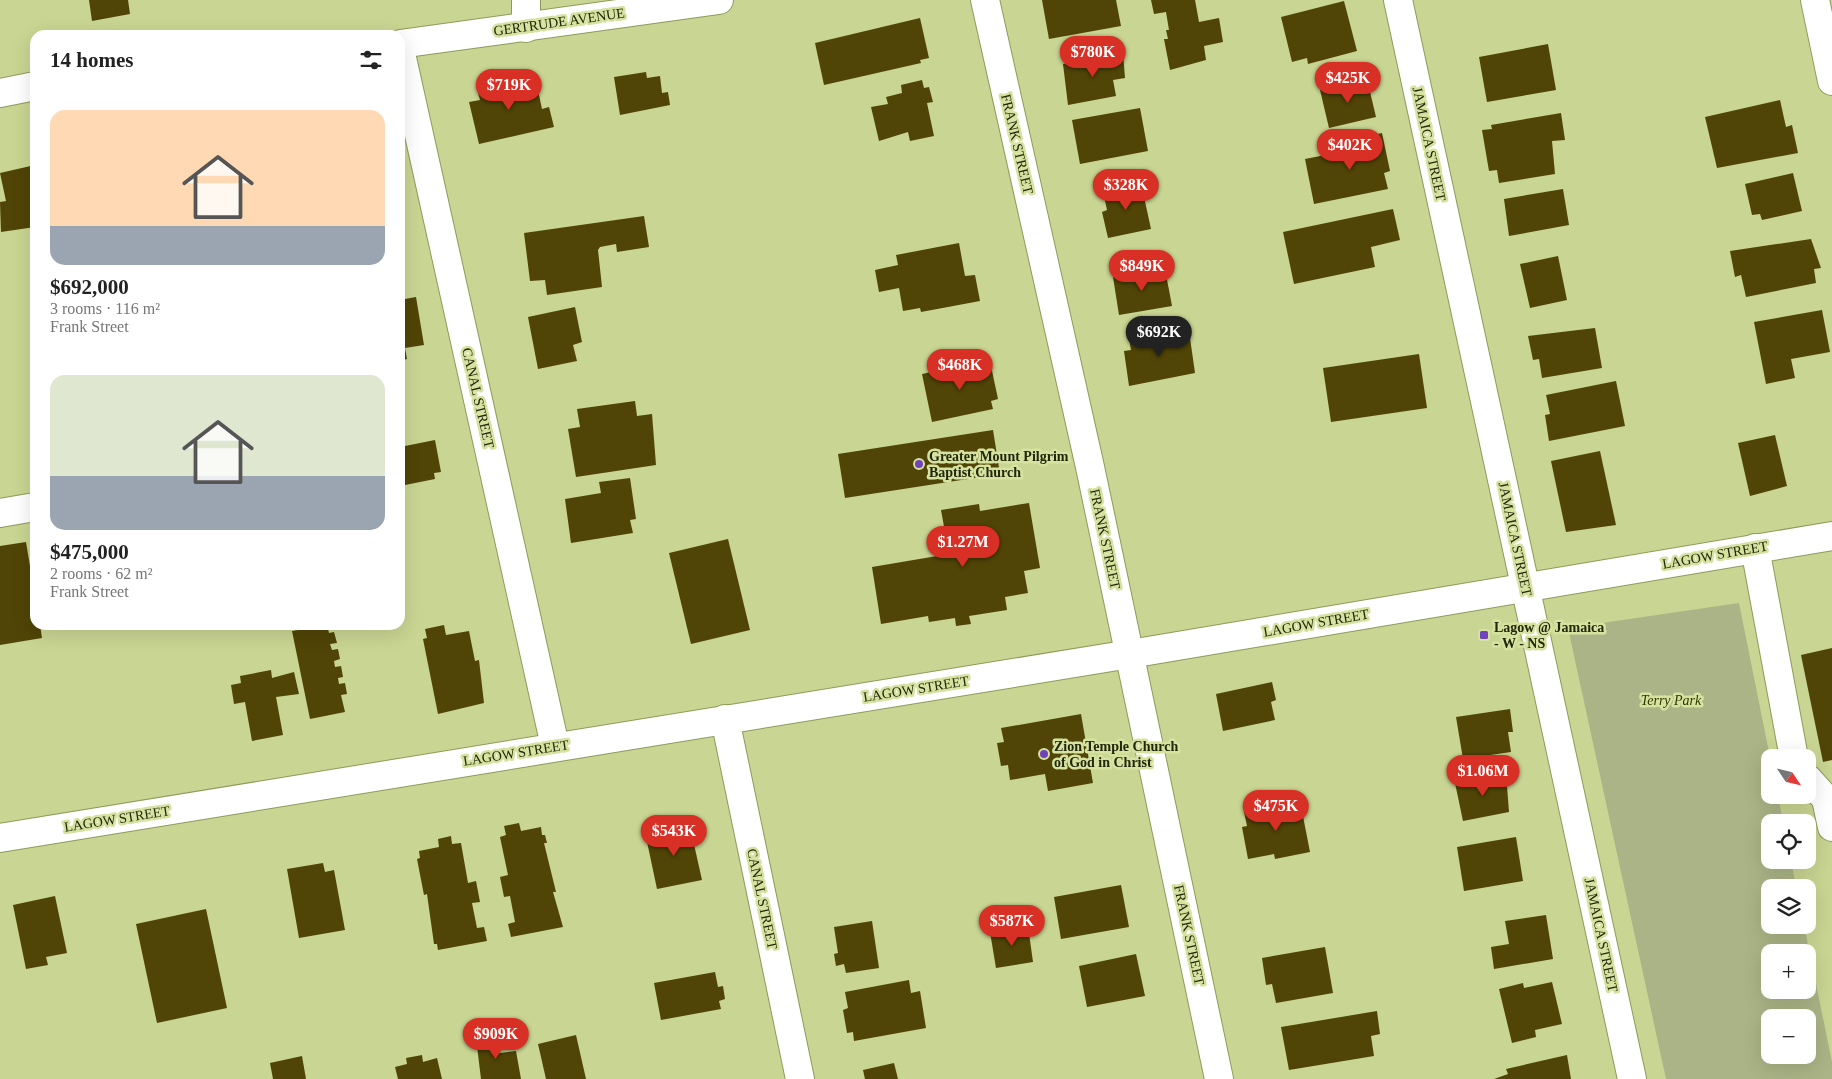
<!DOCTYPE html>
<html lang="en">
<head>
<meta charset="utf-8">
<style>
	:root { --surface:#fff; --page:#f6f6f6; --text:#222; --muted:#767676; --accent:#d93025 }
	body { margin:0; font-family:"Times New Roman",serif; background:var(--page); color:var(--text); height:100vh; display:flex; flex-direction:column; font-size:19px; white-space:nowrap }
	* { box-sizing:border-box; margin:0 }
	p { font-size:16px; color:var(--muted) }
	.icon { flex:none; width:28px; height:28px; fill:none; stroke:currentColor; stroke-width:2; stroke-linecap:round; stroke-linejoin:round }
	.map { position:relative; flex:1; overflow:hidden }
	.panel { position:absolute; left:30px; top:30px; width:375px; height:600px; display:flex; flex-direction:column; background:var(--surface); border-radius:15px; box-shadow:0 5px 20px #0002 }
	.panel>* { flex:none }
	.needle { width:32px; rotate:125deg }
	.fabs { position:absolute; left:1761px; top:749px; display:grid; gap:10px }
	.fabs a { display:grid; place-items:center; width:55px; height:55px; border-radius:10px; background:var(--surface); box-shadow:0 5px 20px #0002; font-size:25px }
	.price { position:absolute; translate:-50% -42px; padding:0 11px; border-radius:18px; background:var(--accent); color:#fff; font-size:16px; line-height:32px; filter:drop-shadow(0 1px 2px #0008) }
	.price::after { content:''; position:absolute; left:50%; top:30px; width:15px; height:11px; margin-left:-8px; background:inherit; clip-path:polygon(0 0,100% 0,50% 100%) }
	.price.current { background:#222; color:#fff }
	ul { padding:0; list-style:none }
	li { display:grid; align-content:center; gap:10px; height:265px; padding:0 20px }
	li span { display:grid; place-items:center; height:155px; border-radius:15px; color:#555 }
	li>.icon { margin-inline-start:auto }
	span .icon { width:90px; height:90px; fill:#fffc; stroke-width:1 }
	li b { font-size:21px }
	h2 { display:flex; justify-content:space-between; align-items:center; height:60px; padding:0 20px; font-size:21px }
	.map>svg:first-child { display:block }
</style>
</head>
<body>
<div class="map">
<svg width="1832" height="1079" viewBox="0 0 1832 1079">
	<rect width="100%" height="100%" fill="#c9d592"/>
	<path fill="#abb486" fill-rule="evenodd" d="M1739,603L1770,757V795H1778L1783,822H1770V860H1791L1796,887L1770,888V925H1804L1832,1062V1079H1666L1568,628ZM1770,952H1808V990H1770ZM1770,1018H1808V1055H1770Z"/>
	<g fill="#504406">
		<path d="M89,0H128L130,14L92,21Z"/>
		<path d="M1042,0H1116L1121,26L1049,39Z"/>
		<path d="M1151,0H1195L1199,22L1219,18L1223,42L1204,46L1206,60L1170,70L1164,39H1168L1166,30H1169L1166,12L1154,14Z"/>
		<path d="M1344,1L1357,51L1308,64L1307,58L1292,62L1281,17Z"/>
		<path d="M920,18L929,58L920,60L921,63L824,85L815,43Z"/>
		<path d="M1548,44L1556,90L1487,102L1479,57Z"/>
		<path d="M1123,52L1125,78L1113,80L1116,96L1068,105L1063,64Z"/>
		<path d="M646,72L647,78L660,76L662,93L668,92L670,105L620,115L614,77Z"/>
		<path d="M535,76L542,109L549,107L554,127L479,144L469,102L480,100L477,89Z"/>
		<path d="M1367,79L1376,117L1329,128L1320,90Z"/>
		<path d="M922,80L924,88L929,87L933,102L927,103L934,136L910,141L908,132L879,141L871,107L888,104L886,97L902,93L901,85Z"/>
		<path d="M1780,100L1786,127L1792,125L1798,153L1717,168L1705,117Z"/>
		<path d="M1140,108L1148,151L1080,164L1072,120Z"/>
		<path d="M1561,113L1565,140L1552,141L1555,174L1499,183L1497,170L1489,171L1482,130L1492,129L1491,125Z"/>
		<path d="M1382,133L1390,171L1384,173L1388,189L1314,204L1305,159L1361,148L1359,138Z"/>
		<path d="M35,165V227L1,232L0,202L6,201L0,173Z"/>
		<path d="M1793,173L1802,211L1762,220L1760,214L1752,215L1745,184Z"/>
		<path d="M1141,183L1151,229L1108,238L1102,212L1107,210L1103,192Z"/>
		<path d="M1563,189L1569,225L1509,236L1504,199Z"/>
		<path d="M1393,209L1400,240L1371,247L1375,267L1294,284L1283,232Z"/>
		<path d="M644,216L649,247L617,252L616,244L600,247L598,250L602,287L547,295L545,280L530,281L524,233Z"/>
		<path d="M1811,239L1821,268L1814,269L1816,283L1746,297L1741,275L1735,277L1730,251Z"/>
		<path d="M959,243L965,276L975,275L980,301L921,312L920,308L903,311L899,288L879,292L875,270L898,265L896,255Z"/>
		<path d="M1558,256L1567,300L1530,308L1520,264Z"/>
		<path d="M1165,269L1172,306L1119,315L1113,277Z"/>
		<path d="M404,293L405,299L416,297L424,345L405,348L407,359L400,361V294Z"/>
		<path d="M575,307L582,342L573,345L577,361L538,369L528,317Z"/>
		<path d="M1822,310L1830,352L1791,359L1795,378L1766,384L1754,322Z"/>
		<path d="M1595,328L1602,368L1542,378L1539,359L1533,360L1528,336Z"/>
		<path d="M1189,331L1195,373L1129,386L1124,351L1131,350L1129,339Z"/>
		<path d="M1419,354L1427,408L1331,422L1323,368Z"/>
		<path d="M982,361L984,367L991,366L998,399L991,401L993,409L932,422L922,374Z"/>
		<path d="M1616,381L1625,426L1549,441L1545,415L1550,414L1546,395Z"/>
		<path d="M635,401L637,416L652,414L656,465L576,477L568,429L580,427L577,409Z"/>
		<path d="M993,430L1000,474L845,498L838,454Z"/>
		<path d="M1775,435L1787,486L1750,496L1738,443Z"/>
		<path d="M435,440L441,472L434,473L435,479L400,486V447Z"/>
		<path d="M1600,451L1616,525L1566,532L1551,461Z"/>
		<path d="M630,478L636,519L630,520L633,533L571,543L565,499L601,493L599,482Z"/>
		<path d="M1029,503L1040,568L1024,571L1028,593L1005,597L1007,610L969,616L971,624L956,626L955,618L929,622L928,616L881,624L872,567L949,554L941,510L979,504L980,511Z"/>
		<path d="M728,539L750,630L691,644L669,553Z"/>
		<path d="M26,542L35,596V625H40L42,638L0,645V546Z"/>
		<path d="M327,625L329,633L334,632L337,643L330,644L332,650L338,649L340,659L334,661L335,667L341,666L343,677L338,678L339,684L345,683L347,694L341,695L345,712L310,719L292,631Z"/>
		<path d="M444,625L446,635L469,631L475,661L479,660L484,703L438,714L423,639L427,638L425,629Z"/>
		<path d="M1832,648V760L1823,762L1801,655Z"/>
		<path d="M271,670L272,678L294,672L299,694L276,697L283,735L252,741L245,702L234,704L231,685L241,683L240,676Z"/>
		<path d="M1272,682L1276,700L1271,702L1275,720L1223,731L1216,694Z"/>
		<path d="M1510,709L1513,732H1508L1511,752L1463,759L1456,717Z"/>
		<path d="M1081,714L1093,783L1048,791L1045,774L1010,780L1008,765L1001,766L997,743L1004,742L1001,728Z"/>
		<path d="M1506,773L1509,812L1463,821L1455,783Z"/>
		<path d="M1300,801L1310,852L1275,859L1274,854L1248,859L1242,827L1247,826L1244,812Z"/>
		<path d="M689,822L702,880L657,889L646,837L669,832L667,827Z"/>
		<path d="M519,823L521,831L541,827L542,835H545L547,843H544L556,892H553L563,927L511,937L508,924L515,922L510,896L504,897L500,877L508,875L500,837L506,835L504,826Z"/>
		<path d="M451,836L452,844L461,843L468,883L476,881L480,902L472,903L477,928L484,927L487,941L438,950L437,944H434L427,894L424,895L417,859L420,858L419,851L439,847L438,839Z"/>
		<path d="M1516,837L1523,881L1464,891L1457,847Z"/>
		<path d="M323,863L325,872L334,870L345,930L299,938L287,869Z"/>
		<path d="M1121,885L1129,927L1061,939L1054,897Z"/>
		<path d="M55,896L67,953L46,957L48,965L26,969L13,905Z"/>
		<path d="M206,909L227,1008L157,1023L136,924Z"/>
		<path d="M1546,915L1553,959L1494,969L1491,947L1509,944L1505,921Z"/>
		<path d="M872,921L879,968L846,973L844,964L836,966L834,954L838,953L834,927Z"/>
		<path d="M1028,926L1033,962L996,968L990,932Z"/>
		<path d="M1325,947L1333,993L1276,1003L1272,984L1266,985L1262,958Z"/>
		<path d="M1136,954L1145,996L1087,1007L1079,966Z"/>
		<path d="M715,972L718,987L723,986L725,999L719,1001L721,1009L661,1020L654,983Z"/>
		<path d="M909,980L911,993L920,991L926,1028L854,1041L853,1032L847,1033L843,1010L848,1008L845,992Z"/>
		<path d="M1552,982L1562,1024L1535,1030L1536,1037L1512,1043L1499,989L1523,983L1524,988Z"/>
		<path d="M1377,1011L1380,1034L1371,1036L1374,1056L1289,1070L1281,1027Z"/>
		<path d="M497,1035L500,1053L516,1051L521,1079H481L476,1038Z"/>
		<path d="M576,1035L586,1079H546L538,1044Z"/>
		<path d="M422,1055L423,1062L437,1058L442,1079H398L395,1067L407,1064L406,1058Z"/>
		<path d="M1567,1055L1571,1079H1494L1508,1074L1506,1069Z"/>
		<path d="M302,1056L306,1079H273L270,1063Z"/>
		<path d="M894,1063L898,1079H865L863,1070Z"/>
	</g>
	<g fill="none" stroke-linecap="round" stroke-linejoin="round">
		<g stroke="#8f9a5a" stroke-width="30">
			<g id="minor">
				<path d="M526,0V28"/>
				<path d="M985,0L1090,467L1219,1079"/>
				<path d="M1398,0L1632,1079"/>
				<path d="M1815,0L1832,81"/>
				<path d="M400,44L719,0"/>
				<path d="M400,49L555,746"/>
				<path d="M0,93L35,86"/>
				<path d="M0,513L35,507"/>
				<path d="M1755,548L1794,758"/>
				<path d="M725,719L800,1079"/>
				<path d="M1808,779L1826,799L1832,827"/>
				<path d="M0,838L1130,654L1832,536"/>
			</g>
		</g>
		<use href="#minor" stroke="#fff" stroke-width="28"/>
	</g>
	<g fill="#7143bb" stroke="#d6e29f" stroke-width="2">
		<circle cx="919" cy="464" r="5"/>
		<rect x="1479" y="630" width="10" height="10" rx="2.5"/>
		<circle cx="1044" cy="754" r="5"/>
	</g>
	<g text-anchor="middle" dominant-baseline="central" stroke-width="5" stroke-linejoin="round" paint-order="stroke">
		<g font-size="14" fill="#22260b" stroke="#d6e29f">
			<text transform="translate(559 22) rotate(-8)">GERTRUDE AVENUE</text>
			<text transform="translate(1017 144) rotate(77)">FRANK STREET</text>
			<text transform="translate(1429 144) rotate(78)">JAMAICA STREET</text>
			<text transform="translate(478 398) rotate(77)">CANAL STREET</text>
			<text transform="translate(1105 539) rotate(78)">FRANK STREET</text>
			<text transform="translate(1515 539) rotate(78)">JAMAICA STREET</text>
			<text transform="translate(1715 555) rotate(-10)">LAGOW STREET</text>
			<text transform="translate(1316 623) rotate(-10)">LAGOW STREET</text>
			<text transform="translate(916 689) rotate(-9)">LAGOW STREET</text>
			<text transform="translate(516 753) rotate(-9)">LAGOW STREET</text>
			<text transform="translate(117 819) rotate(-9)">LAGOW STREET</text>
			<text transform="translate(762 899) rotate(78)">CANAL STREET</text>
			<text transform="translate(1189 935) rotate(78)">FRANK STREET</text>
			<text transform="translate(1601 935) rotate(78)">JAMAICA STREET</text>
		</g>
		<g font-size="14" font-weight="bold" fill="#22260b" stroke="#d6e29f" text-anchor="start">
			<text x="929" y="456">Greater Mount Pilgrim<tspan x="929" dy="16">Baptist Church</tspan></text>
			<text x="1494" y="627">Lagow @ Jamaica<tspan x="1494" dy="16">- W - NS</tspan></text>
			<text x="1054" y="746">Zion Temple Church<tspan x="1054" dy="16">of God in Christ</tspan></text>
		</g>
		<g font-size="14" font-style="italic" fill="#323800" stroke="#d6e29f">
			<text x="1671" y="700">Terry Park</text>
		</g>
	</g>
</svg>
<div class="fabs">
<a><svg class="needle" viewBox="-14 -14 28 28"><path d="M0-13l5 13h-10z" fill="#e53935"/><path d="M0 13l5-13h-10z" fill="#767676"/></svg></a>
<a><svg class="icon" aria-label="locate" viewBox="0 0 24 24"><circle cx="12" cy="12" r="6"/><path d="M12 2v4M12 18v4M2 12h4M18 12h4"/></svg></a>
<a><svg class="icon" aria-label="layers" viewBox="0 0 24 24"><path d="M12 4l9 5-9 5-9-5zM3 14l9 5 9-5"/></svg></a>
<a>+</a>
<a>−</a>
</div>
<b class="price" style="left:1093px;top:78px">$780K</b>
<b class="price" style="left:1348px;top:104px">$425K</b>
<b class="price" style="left:509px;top:111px">$719K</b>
<b class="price" style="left:1350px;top:171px">$402K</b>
<b class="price" style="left:1126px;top:211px">$328K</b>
<b class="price" style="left:1142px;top:292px">$849K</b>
<b class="price current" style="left:1159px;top:358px">$692K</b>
<b class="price" style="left:960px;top:391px">$468K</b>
<b class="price" style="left:963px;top:568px">$1.27M</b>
<b class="price" style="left:1483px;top:797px">$1.06M</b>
<b class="price" style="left:1276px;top:832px">$475K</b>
<b class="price" style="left:674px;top:857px">$543K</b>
<b class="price" style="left:1012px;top:947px">$587K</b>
<b class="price" style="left:496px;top:1060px">$909K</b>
<section class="panel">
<h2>14 homes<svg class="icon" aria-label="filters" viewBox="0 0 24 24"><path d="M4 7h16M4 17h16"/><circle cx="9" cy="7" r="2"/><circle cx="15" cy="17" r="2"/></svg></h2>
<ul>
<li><span style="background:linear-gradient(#ffd9b3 75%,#9aa5b1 0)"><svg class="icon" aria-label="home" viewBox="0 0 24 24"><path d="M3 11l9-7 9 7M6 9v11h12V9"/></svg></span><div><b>$692,000</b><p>3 rooms · 116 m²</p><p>Frank Street</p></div></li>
<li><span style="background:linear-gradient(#dfe7d0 65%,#9aa5b1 0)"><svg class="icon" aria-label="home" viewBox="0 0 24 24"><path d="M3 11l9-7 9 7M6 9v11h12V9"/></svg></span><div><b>$475,000</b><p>2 rooms · 62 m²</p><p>Frank Street</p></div></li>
</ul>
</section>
</div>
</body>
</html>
